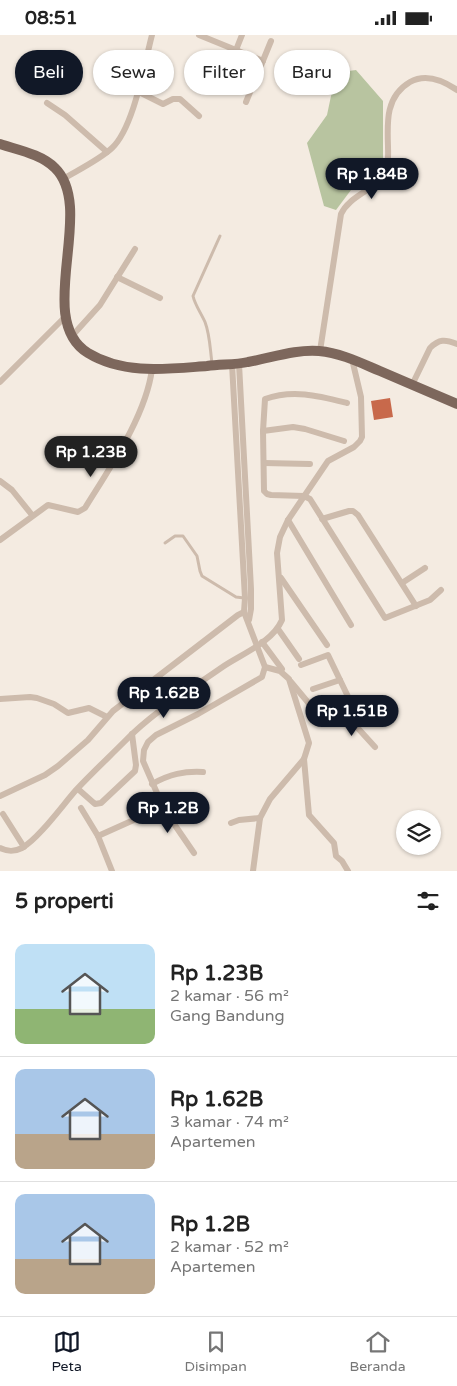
<!DOCTYPE html>
<html lang="id">
<head>
<meta charset="utf-8">
<style>
	:root { --surface:#fff; --page:#f2f2f2; --text:#222; --muted:#767676; --line:#e0e0e0; --accent:#111827 }
	body { margin:0; font-family:"Varela Round",sans-serif; background:var(--page); color:var(--text); height:100vh; display:flex; flex-direction:column; font-size:19px; white-space:nowrap }
	* { box-sizing:border-box; margin:0 }
	p { font-size:16px; color:var(--muted) }
	.icon { flex:none; width:28px; height:28px; fill:none; stroke:currentColor; stroke-width:2; stroke-linecap:round; stroke-linejoin:round }
	.map { position:relative; height:836px; overflow:hidden }
	.side { display:flex; flex-direction:column; background:var(--surface); flex:1 }
	.side>* { flex:none }
	.guide { position:absolute; left:15px; top:15px; width:428px; height:45px; display:flex; gap:10px }
	.fabs { position:absolute; left:396px; top:775px; display:grid; gap:10px }
	.fabs a { display:grid; place-items:center; width:45px; height:45px; border-radius:50%; background:var(--surface); box-shadow:0 1px 4px #0004; font-size:25px }
	.price { position:absolute; translate:-50% -42px; padding:0 11px; border-radius:18px; background:var(--accent); color:#fff; font-size:16px; line-height:32px; filter:drop-shadow(0 1px 2px #0008) }
	.price::after { content:''; position:absolute; left:50%; top:30px; width:15px; height:11px; margin-left:-8px; background:inherit; clip-path:polygon(0 0,100% 0,50% 100%) }
	.price.current { background:#222; color:#fff }
	ul { padding:0; list-style:none }
	li { display:flex; align-items:center; gap:15px; height:125px; padding:0 15px }
	li+li { border-top:1px solid var(--line) }
	li span { display:grid; place-items:center; flex:none; width:140px; height:100px; border-radius:10px; color:#555 }
	li>.icon { margin-inline-start:auto }
	span .icon { width:60px; height:60px; fill:#fffc; stroke-width:1 }
	li b { font-size:21px }
	h2 { display:flex; justify-content:space-between; align-items:center; height:60px; padding:0 15px; font-size:21px }
	.tag { padding:0 18px; border-radius:22px; background:var(--surface); box-shadow:0 1px 4px #0004; font-size:18px; line-height:45px }
	.tag.current { background:var(--accent); color:#fff }
	.status { display:flex; justify-content:space-between; align-items:center; height:35px; padding:0 25px; background:var(--surface); direction:ltr }
	.status svg { height:14px; fill:currentColor }
	.tab-bar { display:flex; justify-content:space-around; align-items:center; height:70px; border-top:1px solid var(--line); background:var(--surface); font-size:14px; color:var(--muted) }
	.tab-bar a { display:grid; justify-items:center; gap:2px }
	.tab-bar .current { color:var(--accent) }
	.map>svg:first-child { display:block }
</style>
</head>
<body>
<div class="status"><b>08:51</b><svg viewBox="0 0 49 12"><path d="M0 12V9h3v3zM5 12V6h3v6zM10 12V3h3v9zM15 12V0h3v12zM26 1h20v11H26zM47 4h2v5h-2z"/></svg></div>
<div class="map">
<svg width="457" height="836" viewBox="0 0 457 836">
	<rect width="100%" height="100%" fill="#f4ebe1"/>
	<path fill="#b8c4a0" d="M356,35L383,66V126L373,143L351,155L336,175L324,171L307,108L327,80L331,61L341,37Z"/>
	<path fill="#c8694b" d="M390,363L393,382L374,385L371,366Z"/>
	<g fill="none" stroke-linecap="round" stroke-linejoin="round">
		<g stroke="#cdbbac" stroke-width="3">
			<path d="M212,328C210,314 210,300 205,287C201,278 195,270 193,261L220,201"/>
			<path d="M165,508L175,501H183L197,521L200,536L202,541L236,562L244,563"/>
		</g>
		<g stroke="#cdbbac" stroke-width="6">
			<path d="M199,0L263,26"/>
			<path d="M236,15L242,0"/>
			<path d="M137,56L163,69L173,64H180L199,81"/>
			<path d="M246,67L271,6"/>
			<path d="M47,68L65,80L107,117"/>
			<path d="M63,144C78,135 99,125 112,113C134,92 144,30 152,0"/>
			<path d="M117,242L160,263"/>
			<path d="M72,301L100,270L135,214"/>
			<path d="M320,316L341,179C350,159 379,155 386,134C389,126 388,119 388,111C387,86 386,61 410,47C426,38 444,46 457,55"/>
			<path d="M239,329L251,554V574L249,585"/>
			<path d="M0,347L65,282"/>
			<path d="M412,350L430,313C439,304 445,304 457,309"/>
			<path d="M347,368C319,361 293,354 265,364L263,396L264,456L267,459L271,460L304,461L310,464L385,583L430,565L441,555"/>
			<path d="M263,396L293,392L305,394L344,406"/>
			<path d="M264,428L310,429"/>
			<path d="M0,446L12,455L32,480"/>
			<path d="M322,484L349,476H353L358,480L416,571"/>
			<path d="M288,485L351,590"/>
			<path d="M0,505L48,470L78,477L85,473C109,434 146,381 152,334"/>
			<path d="M281,543L327,610"/>
			<path d="M402,548L425,533"/>
			<path d="M278,594L299,624"/>
			<path d="M262,607L282,634"/>
			<path d="M291,647L321,683L325,685L345,679L353,672L328,620L301,630"/>
			<path d="M313,654L340,645"/>
			<path d="M0,664L30,662L37,663L54,669L68,678L89,673L107,682"/>
			<path d="M345,679L375,712"/>
			<path d="M304,724L309,780L334,808L336,821L342,826L348,836"/>
			<path d="M152,749C170,739 184,736 203,737"/>
			<path d="M78,754L95,769L101,768L135,736L136,730L132,699"/>
			<path d="M0,761L45,740L58,731L88,705L113,676L238,580L244,577"/>
			<path d="M159,767L194,818"/>
			<path d="M81,773L98,801L112,836"/>
			<path d="M3,779L24,812"/>
			<path d="M231,788L239,785L260,783"/>
			<path d="M98,801L147,779L159,771L157,758L143,726L144,715L148,707L156,700L198,679L262,642L265,632L244,577L245,563L232,329"/>
			<path d="M0,813C8,817 14,817 22,813C39,803 62,771 76,755C92,738 108,723 124,707C152,678 188,656 221,633C241,619 272,608 282,585L277,518L280,502L288,485L328,426L354,412L360,406L362,402L361,362L352,324"/>
			<path d="M253,836L260,783L270,764L304,724L309,708L289,644L280,636L265,632"/>
		</g>
		<path stroke="#7d675c" stroke-width="10" d="M0,109C18,115 41,119 55,133C97,174 33,285 88,318C124,340 167,334 207,331C221,329 235,330 248,327C271,323 296,314 319,316C341,318 361,328 380,336C406,347 431,358 457,369"/>
	</g>
</svg>
<div class="fabs">
<a><svg class="icon" aria-label="layers" viewBox="0 0 24 24"><path d="M12 4l9 5-9 5-9-5zM3 14l9 5 9-5"/></svg></a>
</div>
<b class="price" style="left:372px;top:165px">Rp 1.84B</b>
<b class="price current" style="left:91px;top:443px">Rp 1.23B</b>
<b class="price" style="left:164px;top:684px">Rp 1.62B</b>
<b class="price" style="left:352px;top:702px">Rp 1.51B</b>
<b class="price" style="left:168px;top:799px">Rp 1.2B</b>
<div class="guide">
<a class="tag current">Beli</a>
<a class="tag">Sewa</a>
<a class="tag">Filter</a>
<a class="tag">Baru</a>
</div>
</div>
<section class="side">
<h2>5 properti<svg class="icon" aria-label="filters" viewBox="0 0 24 24"><path d="M4 7h16M4 17h16"/><circle cx="9" cy="7" r="2"/><circle cx="15" cy="17" r="2"/></svg></h2>
<ul>
<li><span style="background:linear-gradient(#bfe0f5 65%,#8fb573 0)"><svg class="icon" aria-label="home" viewBox="0 0 24 24"><path d="M3 11l9-7 9 7M6 9v11h12V9"/></svg></span><div><b>Rp 1.23B</b><p>2 kamar · 56 m²</p><p>Gang Bandung</p></div></li>
<li><span style="background:linear-gradient(#a9c7e8 65%,#b9a48a 0)"><svg class="icon" aria-label="home" viewBox="0 0 24 24"><path d="M3 11l9-7 9 7M6 9v11h12V9"/></svg></span><div><b>Rp 1.62B</b><p>3 kamar · 74 m²</p><p>Apartemen</p></div></li>
<li><span style="background:linear-gradient(#a9c7e8 65%,#b9a48a 0)"><svg class="icon" aria-label="home" viewBox="0 0 24 24"><path d="M3 11l9-7 9 7M6 9v11h12V9"/></svg></span><div><b>Rp 1.2B</b><p>2 kamar · 52 m²</p><p>Apartemen</p></div></li>
</ul>
</section>
<nav class="tab-bar">
<a class="current"><svg class="icon" aria-label="map" viewBox="0 0 24 24"><path d="M3 6l6-2 6 2 6-2v14l-6 2-6-2-6 2zM9 4v14M15 6v14"/></svg>Peta</a>
<a><svg class="icon" aria-label="saved" viewBox="0 0 24 24"><path d="M7 4h10v16l-5-4-5 4z"/></svg>Disimpan</a>
<a><svg class="icon" aria-label="home" viewBox="0 0 24 24"><path d="M3 11l9-7 9 7M6 9v11h12V9"/></svg>Beranda</a>
</nav>
</body>
</html>
